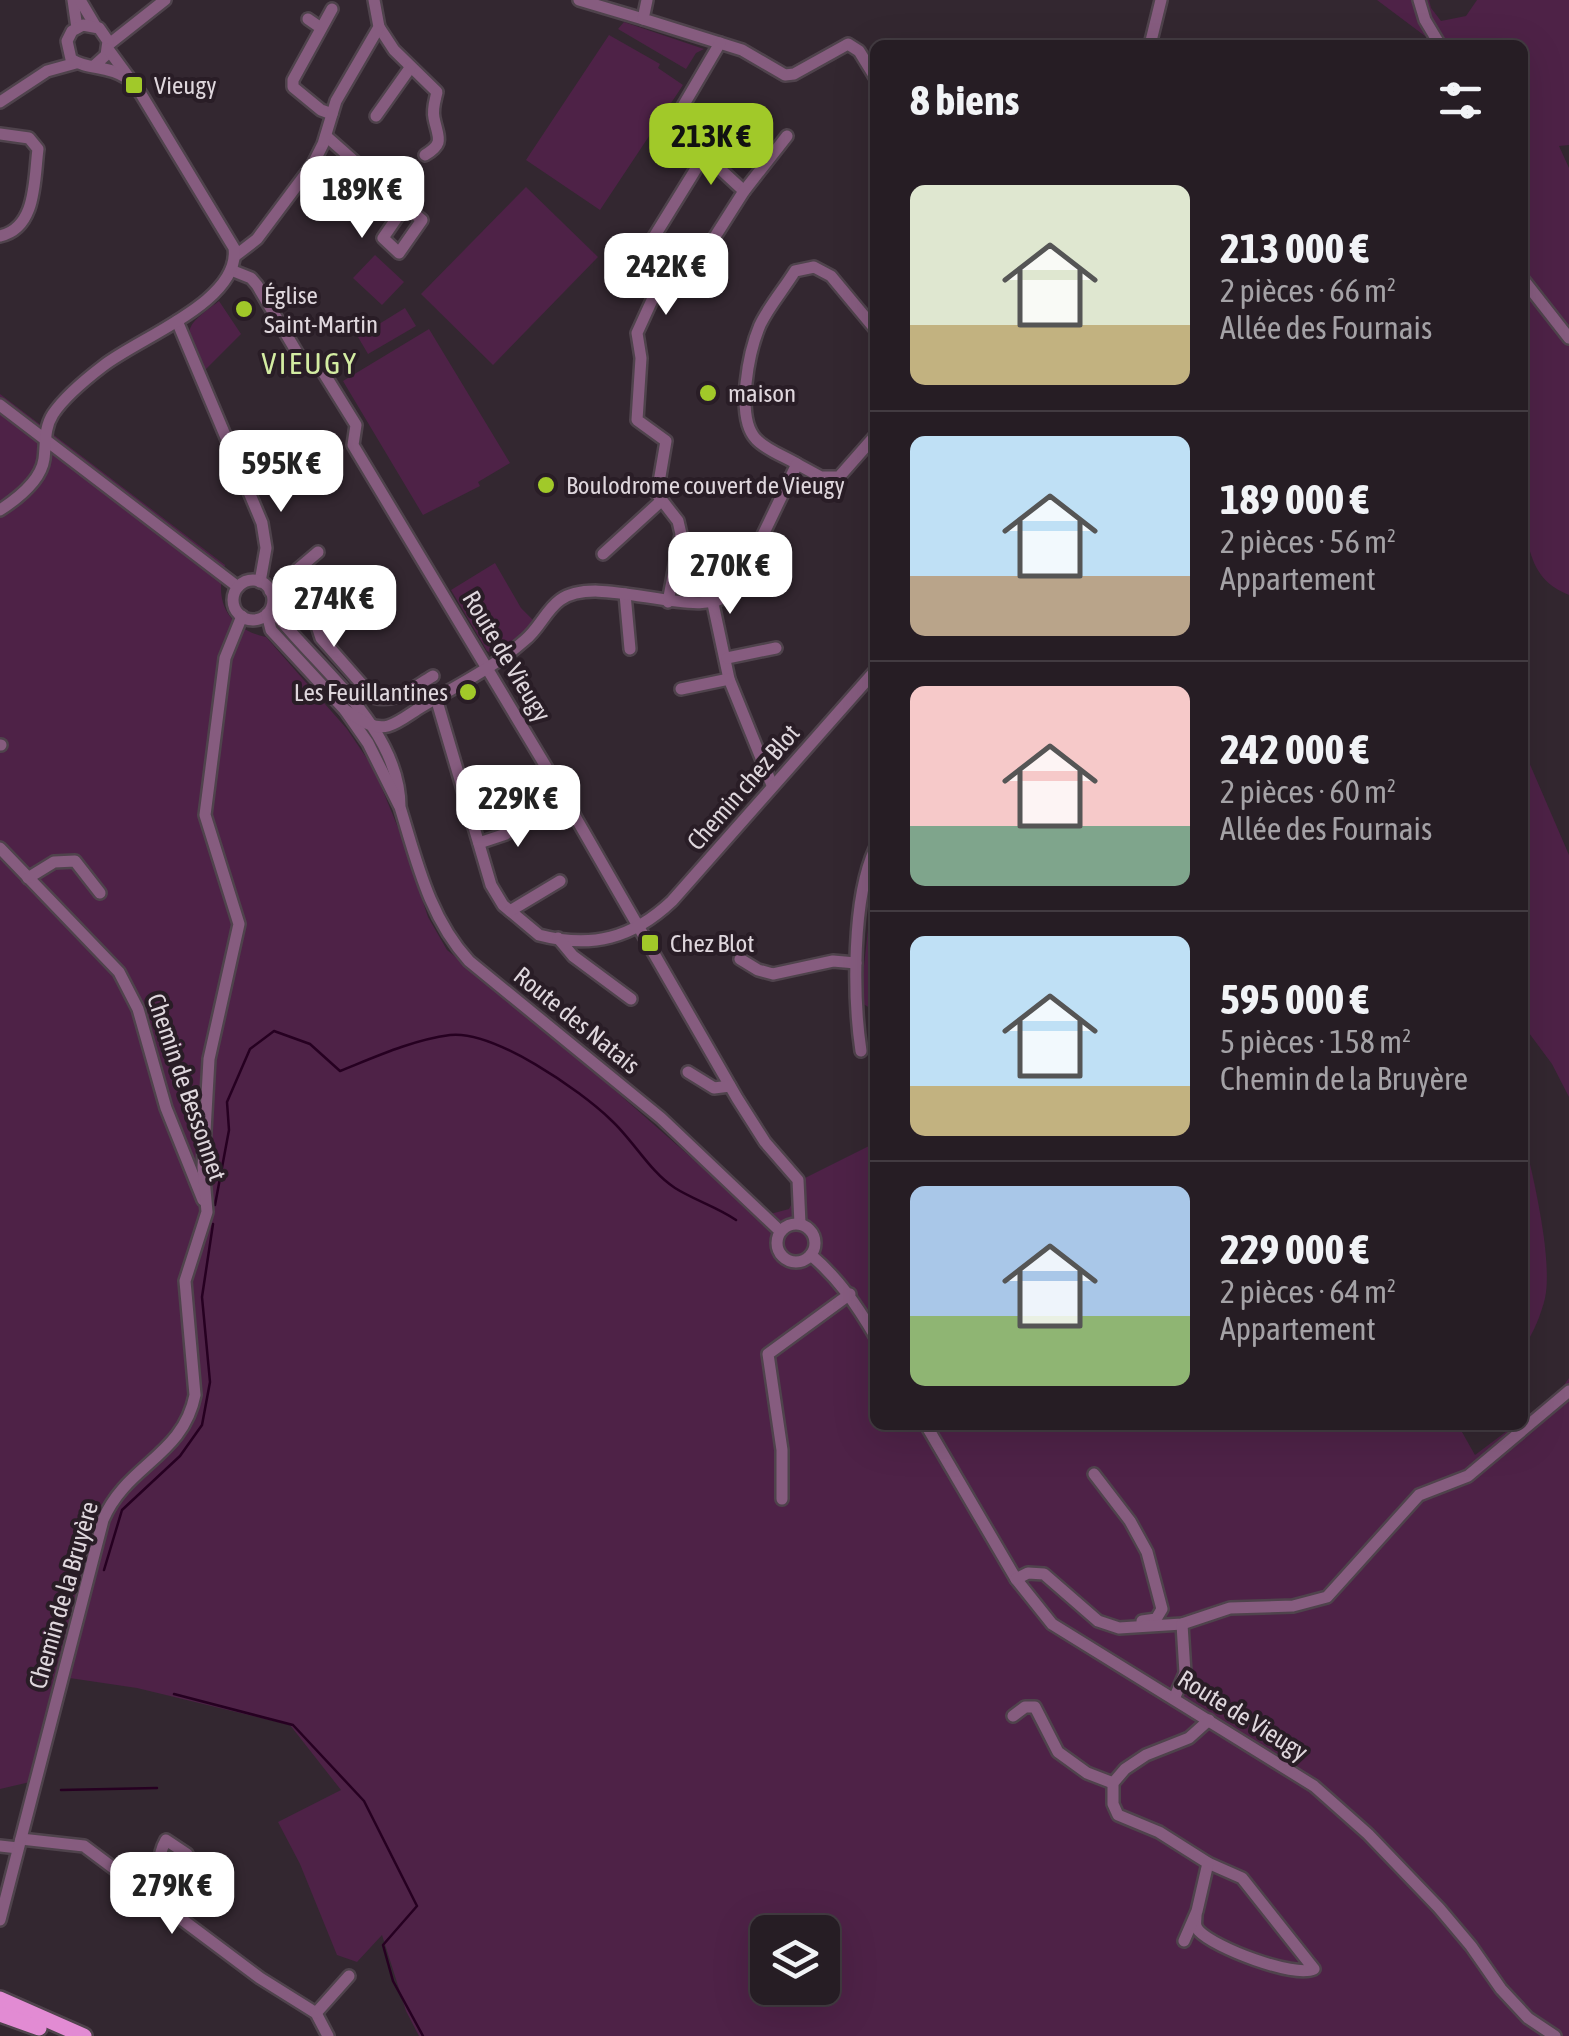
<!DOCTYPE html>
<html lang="fr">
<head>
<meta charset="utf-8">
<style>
	:root { --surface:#261d24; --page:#2e262c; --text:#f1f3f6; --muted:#a4a2a6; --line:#423b41; --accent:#a1c929 }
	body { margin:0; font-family:"Asap Condensed",sans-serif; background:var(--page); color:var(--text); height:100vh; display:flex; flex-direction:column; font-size:38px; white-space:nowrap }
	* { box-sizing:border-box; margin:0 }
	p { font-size:32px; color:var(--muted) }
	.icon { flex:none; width:55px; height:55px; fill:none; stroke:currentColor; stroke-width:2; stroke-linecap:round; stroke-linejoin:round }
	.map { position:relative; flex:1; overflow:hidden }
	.sheet { position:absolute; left:870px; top:40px; width:658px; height:1390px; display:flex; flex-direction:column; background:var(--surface); border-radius:15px; box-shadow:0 10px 40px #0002,0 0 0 2px var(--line) }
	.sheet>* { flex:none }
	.controls { position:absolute; left:750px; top:1915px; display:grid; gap:20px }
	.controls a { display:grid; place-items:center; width:90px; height:90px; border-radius:15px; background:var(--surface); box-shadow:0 10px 40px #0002,0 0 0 2px var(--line); font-size:50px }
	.price { position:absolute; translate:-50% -85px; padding:0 22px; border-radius:20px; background:#fff; color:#222; font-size:32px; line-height:65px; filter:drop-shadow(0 2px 5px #0008) }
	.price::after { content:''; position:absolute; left:50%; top:60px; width:30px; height:22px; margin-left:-15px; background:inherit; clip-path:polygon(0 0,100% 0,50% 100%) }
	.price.selected { background:var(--accent); color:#111 }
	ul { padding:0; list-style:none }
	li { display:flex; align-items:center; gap:30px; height:250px; padding:0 40px }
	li+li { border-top:2px solid var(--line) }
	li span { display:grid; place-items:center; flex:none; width:280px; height:200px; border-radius:15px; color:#555 }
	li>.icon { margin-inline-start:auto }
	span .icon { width:120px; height:120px; fill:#fffc; stroke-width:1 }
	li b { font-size:42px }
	h2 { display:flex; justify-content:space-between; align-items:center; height:120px; padding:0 40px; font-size:42px }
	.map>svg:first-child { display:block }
</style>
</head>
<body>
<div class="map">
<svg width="1569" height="2036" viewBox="0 0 1569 2036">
	<rect width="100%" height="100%" fill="#332730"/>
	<g fill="#4e2247" fill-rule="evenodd">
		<path d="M1377,0H1429L1431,8L1441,21L1466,16L1477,0H1569V145L1559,146L1569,168V595C1534,581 1531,557 1523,523L1522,45H1437Z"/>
		<path d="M624,22L704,49L696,53L686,69L618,29Z"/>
		<path d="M609,35L660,64L658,68L683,85L600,210L526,160Z"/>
		<path d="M526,187L598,257L493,365L421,294Z"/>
		<path d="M375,255L404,282L382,305L353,278Z"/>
		<path d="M219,301L241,334L203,372C185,328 180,330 219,301Z"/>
		<path d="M405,308L416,326L368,354L358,337Z"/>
		<path d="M429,329L510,463L478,482L480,486L423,515L343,381Z"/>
		<path d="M0,394L225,565C213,601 228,629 266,637L347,729L374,769L399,830L428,917L447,950L554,1037L759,1217L789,1209L805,1178L875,1143V1425H1458L1475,1455L1515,1425H1522L1523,1419L1562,1388L1569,1378V2036H419L406,2011L382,1935L357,1962L337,1955L300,1864L278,1822L341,1790L290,1725L137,1688L56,1676L30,1782L0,1789ZM768,1932H822V1988H768Z"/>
		<path d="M495,563L521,608L533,620L521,636L493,654L487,651L451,590Z"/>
		<path d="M1522,746L1569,855V1097L1552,1064L1523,1025Z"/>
		<path d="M875,865V1011L860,1002Z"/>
		<path d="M1523,1136C1533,1174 1553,1261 1545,1298C1541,1315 1533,1334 1523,1348Z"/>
	</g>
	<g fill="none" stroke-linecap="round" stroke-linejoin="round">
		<g stroke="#260021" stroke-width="2.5">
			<path d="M215,1205L229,1130L227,1102L250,1049L274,1031L310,1044L340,1071C375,1057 412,1040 450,1035C494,1030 580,1090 611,1120C633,1140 650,1172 675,1188C694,1200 717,1207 736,1220"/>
			<path d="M104,1570L122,1510L180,1456L202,1425L210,1382L202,1297L213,1224"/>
			<path d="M174,1694L293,1725L364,1801L417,1906L383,1945L393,1981L423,2036"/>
			<path d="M61,1790L157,1788"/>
		</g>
		<g stroke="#4f434c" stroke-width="16">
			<g id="minor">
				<path d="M73,0L77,28"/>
				<path d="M80,0L96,27"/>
				<path d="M579,0L643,19"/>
				<path d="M647,0L643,19L742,50L785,75L794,74L848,44L859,51L875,77"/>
				<path d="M1419,0L1425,20L1440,45"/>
				<path d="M308,19L321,28"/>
				<path d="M379,27L394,50L437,92C435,101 432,109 434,118C438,138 445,143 425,155"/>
				<path d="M108,45L165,0"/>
				<path d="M1150,45L1161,0"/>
				<path d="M95,65L106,55L108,41L99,28L83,25L72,31L67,41L71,59C87,70 107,65 125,77"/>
				<path d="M0,102L47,71L76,63"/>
				<path d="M332,114L321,110L293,87V80L332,9"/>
				<path d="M376,116L410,68"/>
				<path d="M0,134L29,138L38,149C34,179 37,228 0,236"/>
				<path d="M326,136L405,206"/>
				<path d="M705,155L744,191"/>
				<path d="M405,206L422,220L399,253L383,238Z"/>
				<path d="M235,256L257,239L313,164L323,144L336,101L379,27L374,0"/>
				<path d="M231,270L251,278L257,285L302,361L320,367L356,425L353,445L557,785L737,1098L765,1142L798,1180L800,1224"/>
				<path d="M1522,278L1569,338"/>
				<path d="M658,287L673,291L683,287L744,191L787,136"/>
				<path d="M177,321L262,523L266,548L260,582"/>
				<path d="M0,405L238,587"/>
				<path d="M797,464C784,456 766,450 756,439C735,417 749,351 760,325C769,306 784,289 795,271L814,267L831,276L875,329"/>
				<path d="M0,510C17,499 41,480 44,459C46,443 44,428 53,414C65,396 86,379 103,366C140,337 241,301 234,248L141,94L108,49"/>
				<path d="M603,554L661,501"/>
				<circle cx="253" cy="600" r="20"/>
				<path d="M303,583L298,569L318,552"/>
				<path d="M270,591H283L303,583L321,638L373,697C396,704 414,687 433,676"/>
				<path d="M625,594L630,649"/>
				<path d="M712,599L729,679L772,785"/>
				<path d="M668,602L681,534L678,521L657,494L666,441L637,420L641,358L637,333L658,287L642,267L641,258L707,151L679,130L676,118L720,43"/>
				<path d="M267,614L279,618C323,672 400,731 400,807C417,862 429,917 469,961L661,1118L780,1231"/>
				<path d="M267,614L271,630L345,710L368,743L399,805"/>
				<path d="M727,658L776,648"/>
				<path d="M681,689L729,679"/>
				<path d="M436,698L491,885L503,905L539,935C592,949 633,938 672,901L875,671"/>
				<path d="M345,710C358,718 372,730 388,726C399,723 411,713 421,707C456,686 495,667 525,640C539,629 546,610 560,600C602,570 706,629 738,587L797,464L821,477H839L875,436"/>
				<path d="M0,745H1"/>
				<path d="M479,843L506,834L518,811"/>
				<path d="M0,848L119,972L138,1009L166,1108L203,1200"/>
				<path d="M28,878L54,862L75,861L100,893"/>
				<path d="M510,911L560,881"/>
				<path d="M558,938L573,956L631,999"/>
				<path d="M740,959L758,970L773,974L833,961L856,963"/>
				<path d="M861,1051C853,997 852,898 875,849"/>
				<path d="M688,1072L714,1088L730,1086"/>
				<circle cx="796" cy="1243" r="19"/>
				<path d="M811,1255C839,1279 856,1304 875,1336"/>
				<path d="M926,1425L1016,1579L1052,1624L1314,1786L1368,1834L1439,1908L1471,1946L1501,1989L1528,2018L1555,2036"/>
				<path d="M1094,1474L1130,1521L1147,1552L1162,1609L1156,1619L1142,1621"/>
				<path d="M782,1499V1450L768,1354L850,1294"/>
				<path d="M1016,1579L1028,1573L1044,1574L1098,1621L1119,1628L1182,1624L1230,1608L1293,1606L1327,1597L1419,1495L1468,1476L1569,1391"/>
				<path d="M1174,1699L1185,1673L1182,1624"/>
				<path d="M1013,1716L1025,1707H1035L1058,1752L1087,1773L1113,1783"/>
				<path d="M21,1839L84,1846L260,1978L316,2013L328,2036"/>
				<path d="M0,1846L18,1848"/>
				<path d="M156,1900L172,1880L184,1878L192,1865L187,1854L166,1840C156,1858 160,1865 172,1880"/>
				<path d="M1196,1915C1196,1923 1194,1925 1199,1931C1215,1948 1294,1978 1314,1969L1242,1878L1208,1863"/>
				<path d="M0,1920L103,1520C126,1465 183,1456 195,1395L185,1281L207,1212L203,1167L209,1059L239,924L205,815L225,658L242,616"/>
				<path d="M1184,1941L1197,1911L1208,1863L1159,1832L1118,1815L1113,1804V1783L1125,1769L1146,1755L1189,1738L1209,1720"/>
				<path d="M316,2013L349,1976"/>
			</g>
		</g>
		<g stroke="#4f434c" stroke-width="20">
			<g id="major">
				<path d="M0,1999L84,2036"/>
				<path d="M0,2014L39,2028"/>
			</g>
		</g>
		<use href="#minor" stroke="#865c7f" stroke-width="11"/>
		<use href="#major" stroke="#e28bd3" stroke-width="15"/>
	</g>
	<g fill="#a1c929" stroke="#291d26" stroke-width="4">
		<rect x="124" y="75" width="20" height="20" rx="5"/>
		<circle cx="244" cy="309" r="10"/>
		<circle cx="708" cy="393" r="10"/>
		<circle cx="546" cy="485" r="10"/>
		<circle cx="468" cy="692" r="10"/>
		<rect x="640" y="933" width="20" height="20" rx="5"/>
	</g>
	<g text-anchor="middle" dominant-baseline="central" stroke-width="8" stroke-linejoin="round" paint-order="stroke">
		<g font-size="25" fill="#dfd7dd" stroke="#291d26" text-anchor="start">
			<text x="154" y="85">Vieugy</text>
			<text x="264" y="295">Église<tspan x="264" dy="29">Saint-Martin</tspan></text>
			<text x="728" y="393">maison</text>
			<text x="566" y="485">Boulodrome couvert de Vieugy</text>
			<text x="448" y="692" text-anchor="end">Les Feuillantines</text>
			<text x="670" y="943">Chez Blot</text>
		</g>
		<g font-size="25" fill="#dfd7dd" stroke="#291d26">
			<text transform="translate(507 656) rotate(59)">Route de Vieugy</text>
			<text transform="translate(743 787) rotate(-49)">Chemin chez Blot</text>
			<text transform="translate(577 1020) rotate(39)">Route des Natais</text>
			<text transform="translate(187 1087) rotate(71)">Chemin de Bessonnet</text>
			<text transform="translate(63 1595) rotate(-74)">Chemin de la Bruyère</text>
			<text transform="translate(1243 1715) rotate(32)">Route de Vieugy</text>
		</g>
		<g font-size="30" letter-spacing="2.5" fill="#d3eca2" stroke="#291d26">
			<text x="310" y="363">VIEUGY</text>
		</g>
	</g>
</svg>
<div class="controls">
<a><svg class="icon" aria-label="layers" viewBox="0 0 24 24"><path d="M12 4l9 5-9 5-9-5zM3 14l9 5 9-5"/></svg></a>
</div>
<b class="price selected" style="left:711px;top:188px">213K €</b>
<b class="price" style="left:362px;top:241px">189K €</b>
<b class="price" style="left:666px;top:318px">242K €</b>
<b class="price" style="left:281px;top:515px">595K €</b>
<b class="price" style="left:730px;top:617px">270K €</b>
<b class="price" style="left:334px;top:650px">274K €</b>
<b class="price" style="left:518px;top:850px">229K €</b>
<b class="price" style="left:172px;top:1937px">279K €</b>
<section class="sheet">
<h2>8 biens<svg class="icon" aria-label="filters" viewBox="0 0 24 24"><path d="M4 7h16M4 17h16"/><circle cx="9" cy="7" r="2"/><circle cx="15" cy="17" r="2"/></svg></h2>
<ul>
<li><span style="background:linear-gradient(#dfe7d0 70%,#c2b280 0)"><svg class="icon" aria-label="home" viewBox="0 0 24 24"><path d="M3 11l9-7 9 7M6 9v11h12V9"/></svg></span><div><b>213 000 €</b><p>2 pièces · 66 m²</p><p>Allée des Fournais</p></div></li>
<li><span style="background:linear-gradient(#bfe0f5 70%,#b9a48a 0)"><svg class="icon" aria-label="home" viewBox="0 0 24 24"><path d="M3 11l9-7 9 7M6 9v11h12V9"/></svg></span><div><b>189 000 €</b><p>2 pièces · 56 m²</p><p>Appartement</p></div></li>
<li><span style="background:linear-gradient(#f6c9c9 70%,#7fa58c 0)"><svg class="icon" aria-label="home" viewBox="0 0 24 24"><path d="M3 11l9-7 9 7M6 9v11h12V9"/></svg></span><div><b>242 000 €</b><p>2 pièces · 60 m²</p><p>Allée des Fournais</p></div></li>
<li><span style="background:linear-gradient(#bfe0f5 75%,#c2b280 0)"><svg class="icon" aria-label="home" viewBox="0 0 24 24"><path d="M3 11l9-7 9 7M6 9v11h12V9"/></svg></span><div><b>595 000 €</b><p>5 pièces · 158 m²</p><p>Chemin de la Bruyère</p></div></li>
<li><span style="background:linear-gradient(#a9c7e8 65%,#8fb573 0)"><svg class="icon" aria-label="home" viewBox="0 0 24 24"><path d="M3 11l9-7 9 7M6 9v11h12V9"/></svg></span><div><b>229 000 €</b><p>2 pièces · 64 m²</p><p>Appartement</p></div></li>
</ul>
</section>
</div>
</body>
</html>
